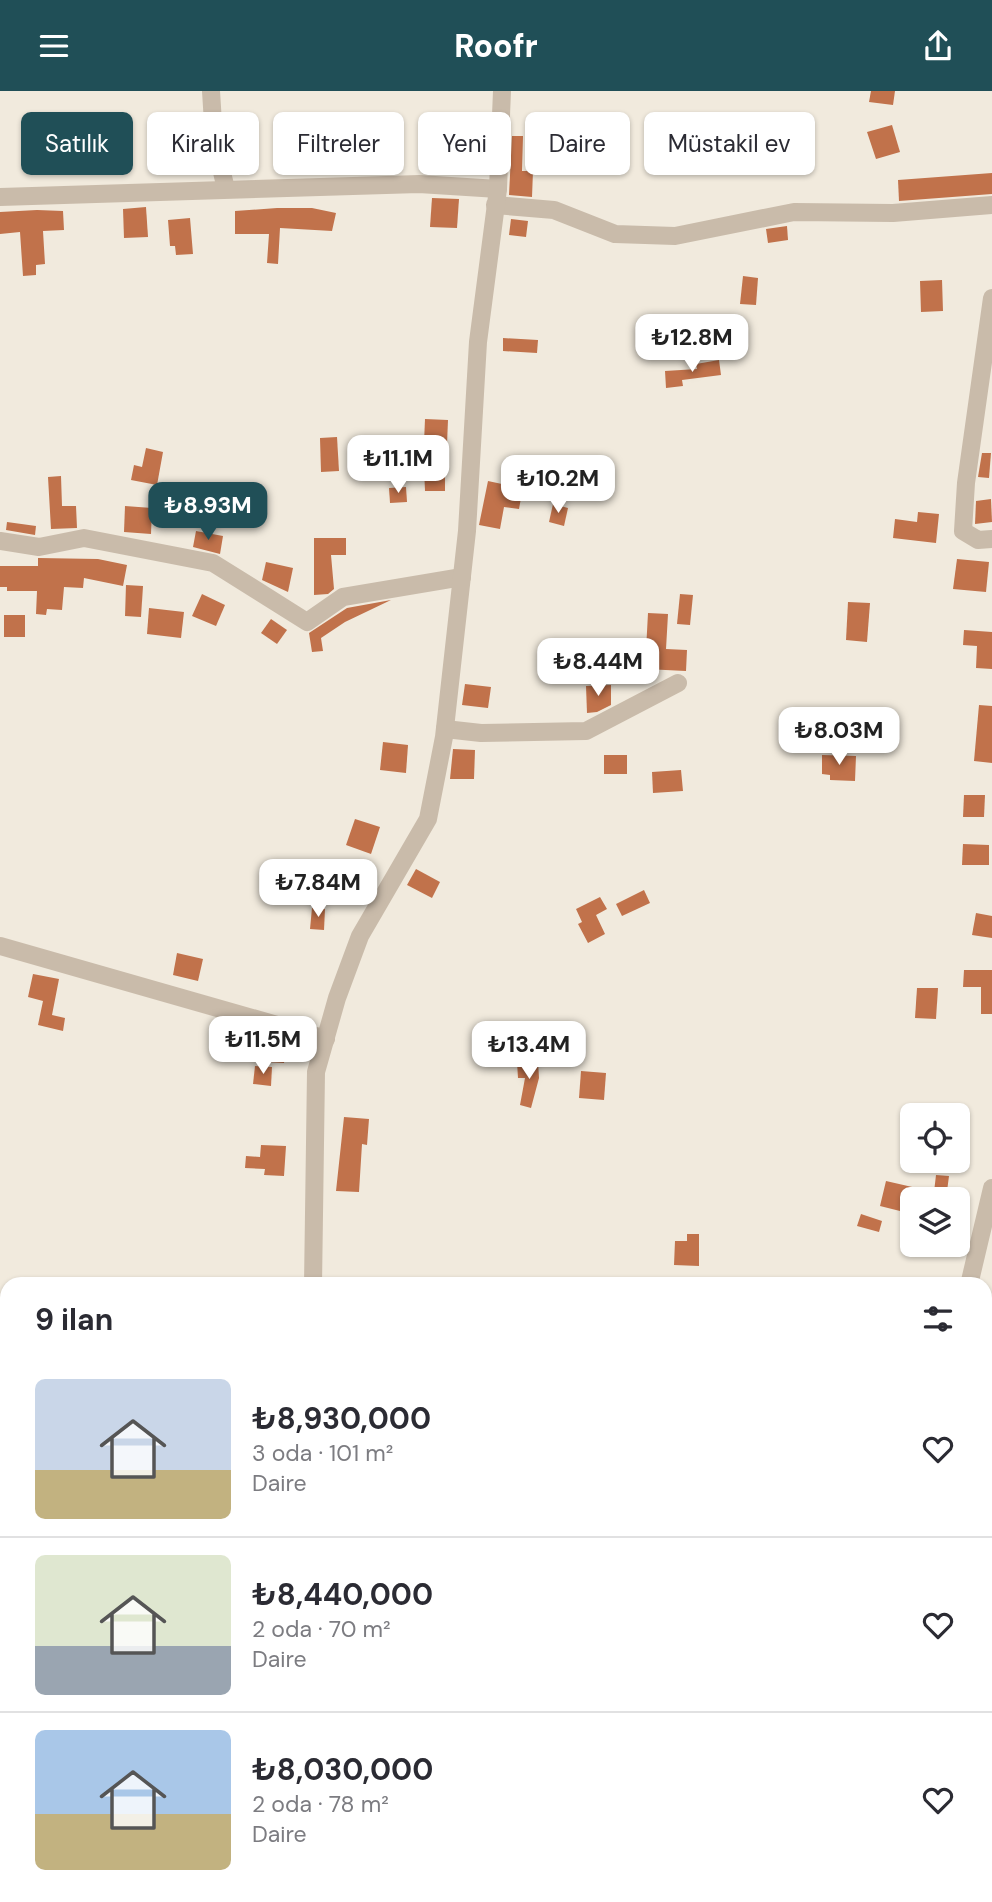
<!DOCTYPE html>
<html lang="tr">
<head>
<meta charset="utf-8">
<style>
	:root { --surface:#fff; --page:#f7f7f7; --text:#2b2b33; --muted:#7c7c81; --line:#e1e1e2; --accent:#204f57 }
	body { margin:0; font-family:"DM Sans",sans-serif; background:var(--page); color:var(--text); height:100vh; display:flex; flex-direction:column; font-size:26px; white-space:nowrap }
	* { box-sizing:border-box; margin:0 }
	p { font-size:23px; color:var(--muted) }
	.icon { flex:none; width:38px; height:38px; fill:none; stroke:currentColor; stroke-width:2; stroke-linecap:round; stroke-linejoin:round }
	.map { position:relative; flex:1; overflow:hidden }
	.drawer { position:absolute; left:0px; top:1186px; width:992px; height:625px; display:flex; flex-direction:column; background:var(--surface); border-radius:21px 21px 0 0; box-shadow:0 2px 5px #0004 }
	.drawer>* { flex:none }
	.banner { position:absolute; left:21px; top:21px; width:950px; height:63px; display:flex; gap:14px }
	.controls { position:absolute; left:900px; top:1012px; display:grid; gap:14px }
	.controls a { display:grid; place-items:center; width:70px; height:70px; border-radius:10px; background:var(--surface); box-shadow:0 2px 5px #0004; font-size:35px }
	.price { position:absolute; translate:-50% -60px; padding:0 16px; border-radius:14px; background:#fff; color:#222; font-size:23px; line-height:46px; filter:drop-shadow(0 2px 4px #0008) }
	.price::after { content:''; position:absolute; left:50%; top:42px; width:21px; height:16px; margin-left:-10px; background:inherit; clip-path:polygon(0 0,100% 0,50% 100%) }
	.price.current { background:var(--accent); color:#fff }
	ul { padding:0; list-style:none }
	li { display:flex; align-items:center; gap:21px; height:175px; padding:0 35px }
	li+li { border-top:2px solid var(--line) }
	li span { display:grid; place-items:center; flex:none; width:196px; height:140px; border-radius:10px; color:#555 }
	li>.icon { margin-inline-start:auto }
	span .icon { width:84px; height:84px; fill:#fffc; stroke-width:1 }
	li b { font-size:30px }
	h2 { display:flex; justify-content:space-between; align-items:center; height:84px; padding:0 35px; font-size:30px }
	.tag { padding:0 24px; border-radius:10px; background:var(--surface); box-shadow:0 2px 5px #0004; font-size:24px; line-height:63px }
	.tag.current { background:var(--accent); color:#fff }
	header { display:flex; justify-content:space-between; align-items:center; height:91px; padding:0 35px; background:var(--accent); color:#fff; font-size:32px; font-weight:800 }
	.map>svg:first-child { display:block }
</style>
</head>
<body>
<header><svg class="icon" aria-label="menu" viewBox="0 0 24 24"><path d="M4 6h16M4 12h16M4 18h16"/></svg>Roofr<svg class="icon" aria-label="share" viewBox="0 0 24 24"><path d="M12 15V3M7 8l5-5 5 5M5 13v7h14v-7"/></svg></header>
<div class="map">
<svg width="992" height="1811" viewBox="0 0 992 1811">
	<rect width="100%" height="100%" fill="#f1eadd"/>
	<g fill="#c1724b">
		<path d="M871,0H895L893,14L869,11Z"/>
		<path d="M892,34L900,61L876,68L867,41Z"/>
		<path d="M116,37L117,66L88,68L86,39Z"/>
		<path d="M512,45H523L522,80H533L532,106L509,104Z"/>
		<path d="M992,82V103L899,110L898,89Z"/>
		<path d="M432,107L459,108L457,137L430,136Z"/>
		<path d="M146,116L148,146L124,147L123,118Z"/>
		<path d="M277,117H312L336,122L332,140L280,137L278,173L267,172L269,143H235V120Z"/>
		<path d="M37,119L63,120L64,139L43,140L45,173L36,174V184L23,185L20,141L0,143V121Z"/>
		<path d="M190,127L193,163L176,164L175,155H170L168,129Z"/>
		<path d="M511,128L528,130L526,146L509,144Z"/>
		<path d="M787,135L788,149L768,152L766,138Z"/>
		<path d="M743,185L758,187L756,214L740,213Z"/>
		<path d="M942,189L943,220L921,221L920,190Z"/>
		<path d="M503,247L538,249L537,262L503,260Z"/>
		<path d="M719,269L721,284L682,289L683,295L666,297L665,280L697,278L696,273Z"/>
		<path d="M425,328L448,329L447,353L424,352Z"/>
		<path d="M337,346L339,380L321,381L320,347Z"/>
		<path d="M146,357L163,361L157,394L131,389L134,374L142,376Z"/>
		<path d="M982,362H991L989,387L978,386Z"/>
		<path d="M445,375V400H425L424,376Z"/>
		<path d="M61,385L62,415H76L77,437L51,438L48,386Z"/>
		<path d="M488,390L511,395L509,405L521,407L519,418L504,416L500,438L479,434Z"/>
		<path d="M406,396L407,411L390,412L389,397Z"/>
		<path d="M991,408L992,431L975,433L976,410Z"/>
		<path d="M553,413L568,417L564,435L549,431Z"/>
		<path d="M125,415L152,417L151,443L124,441Z"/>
		<path d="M918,421L939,423L936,452L893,447L895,428L917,431Z"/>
		<path d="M7,431L36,435L35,444L6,439Z"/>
		<path d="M196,440L223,445L220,463L193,456Z"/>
		<path d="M314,447H346V464H331L334,498L328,503L314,504Z"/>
		<path d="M38,467L98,468L127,474L123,495L84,487L83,497L64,496L62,519L47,518L46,524L36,523L37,500H7V496H0V475H38Z"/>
		<path d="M957,468L989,471L986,501L953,498Z"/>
		<path d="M266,471L293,477L288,501L262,489Z"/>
		<path d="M126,494L143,495L141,526L125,525Z"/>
		<path d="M202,503L225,514L216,535L192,525Z"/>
		<path d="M680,503L693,504L690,534L677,533Z"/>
		<path d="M391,509L345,531L321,547L323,560L312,561L309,542L347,517Z"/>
		<path d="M848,511L870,512L867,551L846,549Z"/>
		<path d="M149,517L184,521L181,547L147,543Z"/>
		<path d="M648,522L668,523L666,558L687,559L686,580L645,578Z"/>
		<rect x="4" y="524" width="21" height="22"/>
		<path d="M271,528L287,539L277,553L261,542Z"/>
		<path d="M964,539L992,541V578L976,577L977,555L963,554Z"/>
		<path d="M465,593L491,596L488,617L462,614Z"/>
		<path d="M611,594V614L597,621L587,622L586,595Z"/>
		<path d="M979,614L992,615V672L974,670Z"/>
		<path d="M383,651L408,654L406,682L380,679Z"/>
		<path d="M453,658L475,659L474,688H450Z"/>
		<rect x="604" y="664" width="23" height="19"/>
		<path d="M822,664L856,665L855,690L830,689V684L822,683Z"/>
		<path d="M681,679L683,700L653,702L652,681Z"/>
		<path d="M964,704H985L984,726H963Z"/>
		<path d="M355,728L380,736L371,763L346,754Z"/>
		<path d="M963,753L989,754V774H962Z"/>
		<path d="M416,778L440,791L432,807L407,794Z"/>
		<path d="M644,799L650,812L622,825L616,813Z"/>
		<path d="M600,806L607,818L596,824L605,843L588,852L578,833L582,831L576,818Z"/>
		<path d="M312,817L325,818L324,839L310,838Z"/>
		<path d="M976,822L992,825V847L972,844Z"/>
		<path d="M177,862L203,868L198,890L173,884Z"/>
		<path d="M964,879H992V923H981V896H963Z"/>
		<path d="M33,883L59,888L52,924L65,927L63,940L38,934L43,910L28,906Z"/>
		<path d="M917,897H938L936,928L915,927Z"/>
		<path d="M267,946L296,951L295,965L285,964L284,972L265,971Z"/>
		<path d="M538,970L539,987L531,1017L520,1014L525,987H518L517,971Z"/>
		<path d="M255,975L272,976L271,995L253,993Z"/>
		<path d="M581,980L606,982L604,1009L579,1007Z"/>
		<path d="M344,1026L369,1028L367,1054L362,1053L359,1101L336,1100Z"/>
		<path d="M261,1054L286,1055L284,1085L264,1084L265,1078L245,1077L246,1065L260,1066Z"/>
		<path d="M936,1084L949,1085L946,1108H911L908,1122L880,1115L886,1090L934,1101Z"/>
		<path d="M861,1123L882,1130L879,1141L857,1135Z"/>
		<path d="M687,1143H699V1175L674,1174L675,1150H687Z"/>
	</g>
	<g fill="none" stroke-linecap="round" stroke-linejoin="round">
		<g stroke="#c9bbaa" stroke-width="18">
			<path d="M211,0L214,48L226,98"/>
			<path d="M0,106L419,93L498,98"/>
			<path d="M495,114L554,119L615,143L675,145L794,121L893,122L992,114"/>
			<path d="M992,207L966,392L963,440L978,449L992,448"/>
			<path d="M0,450L39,456L84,447L213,472L307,531L343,506L462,486"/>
			<path d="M445,638L481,642L586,640L678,592"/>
			<path d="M0,855L326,948"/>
			<path d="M313,1194L316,981L337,907L360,845L428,728L444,646L467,440L478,251L498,98L502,0"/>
			<path d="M969,1194L992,1097"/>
			<path d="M0,1300L7,1315"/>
			<path d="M985,1368L992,1369"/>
			<path d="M0,1391L7,1385"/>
			<path d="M355,1804V1811"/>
			<path d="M823,1804L827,1811"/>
			<path d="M227,1811V1804"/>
		</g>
	</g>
</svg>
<div class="controls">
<a><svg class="icon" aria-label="locate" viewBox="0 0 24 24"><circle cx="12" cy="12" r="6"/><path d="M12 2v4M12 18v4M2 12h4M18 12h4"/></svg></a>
<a><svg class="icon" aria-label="layers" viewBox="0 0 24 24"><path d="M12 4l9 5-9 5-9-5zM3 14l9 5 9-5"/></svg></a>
</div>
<b class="price" style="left:692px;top:283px">₺12.8M</b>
<b class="price" style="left:398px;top:404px">₺11.1M</b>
<b class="price" style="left:558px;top:424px">₺10.2M</b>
<b class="price current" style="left:208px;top:451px">₺8.93M</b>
<b class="price" style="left:598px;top:607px">₺8.44M</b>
<b class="price" style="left:839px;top:676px">₺8.03M</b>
<b class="price" style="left:318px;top:828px">₺7.84M</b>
<b class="price" style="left:263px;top:985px">₺11.5M</b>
<b class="price" style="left:529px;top:990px">₺13.4M</b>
<div class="banner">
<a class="tag current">Satılık</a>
<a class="tag">Kiralık</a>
<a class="tag">Filtreler</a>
<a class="tag">Yeni</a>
<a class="tag">Daire</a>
<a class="tag">Müstakil ev</a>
</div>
<section class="drawer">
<h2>9 ilan<svg class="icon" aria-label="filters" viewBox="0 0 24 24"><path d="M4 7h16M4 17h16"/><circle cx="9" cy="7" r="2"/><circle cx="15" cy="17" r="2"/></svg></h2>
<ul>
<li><span style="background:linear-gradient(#c9d6e8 65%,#c2b280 0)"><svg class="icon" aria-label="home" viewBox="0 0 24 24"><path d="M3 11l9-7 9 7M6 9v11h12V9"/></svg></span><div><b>₺8,930,000</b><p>3 oda · 101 m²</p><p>Daire</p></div><svg class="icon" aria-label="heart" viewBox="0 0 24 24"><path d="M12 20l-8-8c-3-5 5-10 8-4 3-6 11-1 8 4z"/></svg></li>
<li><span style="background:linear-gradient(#dfe7d0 65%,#9aa5b1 0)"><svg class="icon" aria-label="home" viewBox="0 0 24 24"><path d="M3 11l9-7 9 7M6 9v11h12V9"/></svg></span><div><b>₺8,440,000</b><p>2 oda · 70 m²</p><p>Daire</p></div><svg class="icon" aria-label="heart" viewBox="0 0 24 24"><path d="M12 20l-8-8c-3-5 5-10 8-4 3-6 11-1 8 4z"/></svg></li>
<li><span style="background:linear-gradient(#a9c7e8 60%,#c2b280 0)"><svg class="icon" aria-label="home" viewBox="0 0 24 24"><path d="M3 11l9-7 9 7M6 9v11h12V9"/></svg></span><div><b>₺8,030,000</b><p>2 oda · 78 m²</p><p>Daire</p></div><svg class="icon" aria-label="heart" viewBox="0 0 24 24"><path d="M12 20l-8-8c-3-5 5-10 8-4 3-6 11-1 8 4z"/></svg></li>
</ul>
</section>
</div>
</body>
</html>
